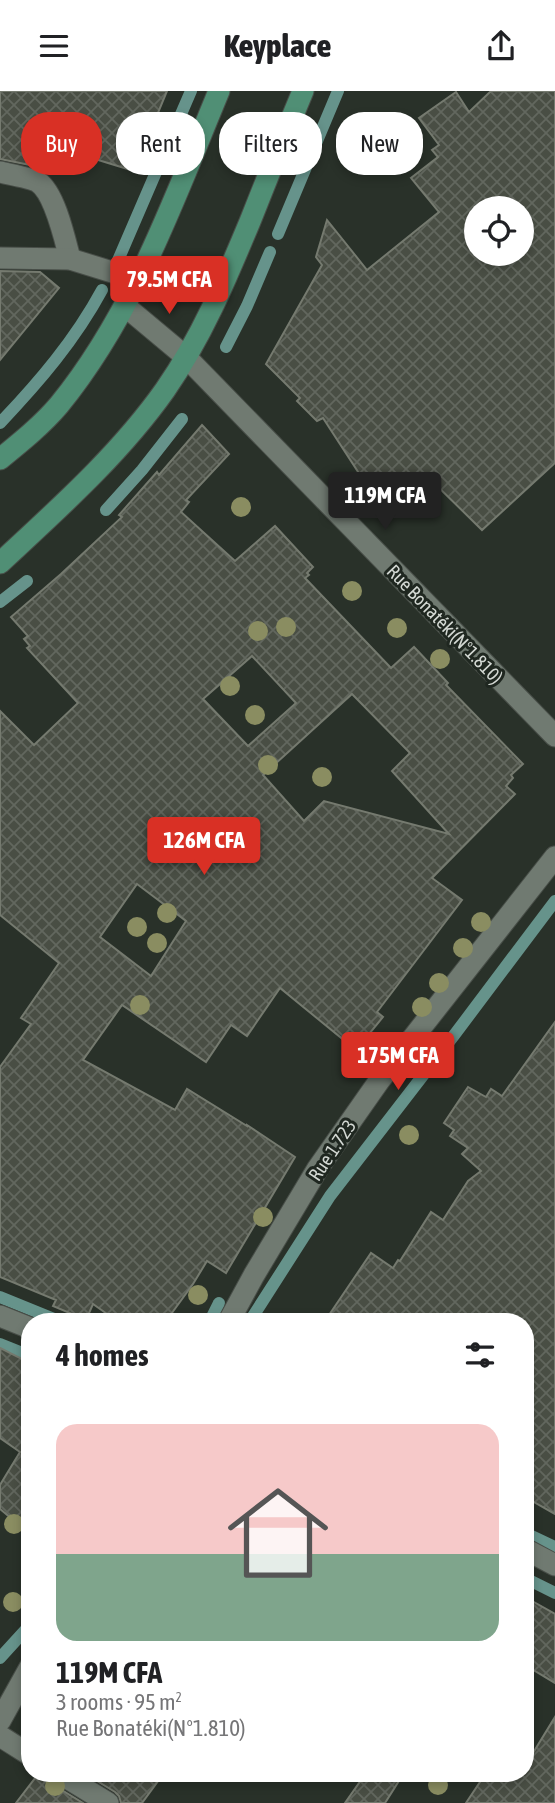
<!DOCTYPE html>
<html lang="en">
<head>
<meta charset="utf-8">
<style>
	:root { --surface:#fff; --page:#f6f6f6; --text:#202124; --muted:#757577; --accent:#d93025 }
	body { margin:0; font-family:"Asap Condensed",sans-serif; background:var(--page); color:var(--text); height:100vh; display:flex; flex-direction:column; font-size:26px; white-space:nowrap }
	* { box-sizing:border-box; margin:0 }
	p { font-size:23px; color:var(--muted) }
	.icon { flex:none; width:38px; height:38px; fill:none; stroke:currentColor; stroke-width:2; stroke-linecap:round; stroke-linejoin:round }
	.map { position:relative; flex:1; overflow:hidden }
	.drawer { position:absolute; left:21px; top:1222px; width:513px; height:469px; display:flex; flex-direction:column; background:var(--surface); border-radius:28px; box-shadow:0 4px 10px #0003 }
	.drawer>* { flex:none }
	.banner { position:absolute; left:21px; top:21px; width:514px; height:63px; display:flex; gap:14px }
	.fabs { position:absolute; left:464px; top:105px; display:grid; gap:14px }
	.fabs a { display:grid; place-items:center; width:70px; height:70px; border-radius:50%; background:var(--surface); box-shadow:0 4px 10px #0003; font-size:35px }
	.price { position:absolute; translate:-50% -60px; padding:0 16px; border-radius:7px; background:var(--accent); color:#fff; font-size:23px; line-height:46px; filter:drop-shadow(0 2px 4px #0008) }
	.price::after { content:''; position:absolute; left:50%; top:42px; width:21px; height:16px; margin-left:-10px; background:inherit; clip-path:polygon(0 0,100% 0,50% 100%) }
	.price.current { background:#222; color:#fff }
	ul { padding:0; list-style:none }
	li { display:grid; align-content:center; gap:14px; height:371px; padding:0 35px }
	li span { display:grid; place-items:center; height:217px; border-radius:21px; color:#555 }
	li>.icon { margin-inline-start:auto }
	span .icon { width:126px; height:126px; fill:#fffc; stroke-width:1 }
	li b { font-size:30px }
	h2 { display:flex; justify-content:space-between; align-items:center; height:84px; padding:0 35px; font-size:30px }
	.tag { padding:0 24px; border-radius:28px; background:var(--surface); box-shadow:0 4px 10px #0003; font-size:24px; line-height:63px }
	.tag.current { background:var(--accent); color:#fff }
	header { display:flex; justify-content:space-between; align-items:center; height:91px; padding:0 35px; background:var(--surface); font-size:32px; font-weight:800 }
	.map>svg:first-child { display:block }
</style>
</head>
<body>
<header><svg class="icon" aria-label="menu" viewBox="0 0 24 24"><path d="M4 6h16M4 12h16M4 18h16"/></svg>Keyplace<svg class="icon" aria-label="share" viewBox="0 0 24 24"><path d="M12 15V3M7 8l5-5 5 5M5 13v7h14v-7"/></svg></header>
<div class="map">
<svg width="555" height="1712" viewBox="0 0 555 1712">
	<defs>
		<pattern id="building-cross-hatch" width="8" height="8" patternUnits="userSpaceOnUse" patternTransform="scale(1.75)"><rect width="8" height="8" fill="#494e44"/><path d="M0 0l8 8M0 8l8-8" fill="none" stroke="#62675e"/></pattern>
	</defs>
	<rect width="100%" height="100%" fill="#293129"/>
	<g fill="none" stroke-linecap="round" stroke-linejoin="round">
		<g stroke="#66938b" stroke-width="12">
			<path d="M278,143L338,0"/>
			<path d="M116,174L191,0"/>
			<path d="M226,256L247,215L270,161"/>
			<path d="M0,332C39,291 75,249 102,199"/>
			<path d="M106,419L142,379L182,328"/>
			<path d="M0,511L27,490"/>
			<path d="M0,1206L59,1230"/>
			<path d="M210,1230L219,1212"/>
			<path d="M250,1230L330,1105L455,943L555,810"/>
			<path d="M0,1253L30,1265"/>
			<path d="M525,1442L555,1456"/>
			<path d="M525,1487L555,1502"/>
			<path d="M0,1567L30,1534"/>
		</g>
	</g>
	<g fill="url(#building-cross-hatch)" stroke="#757a6f" stroke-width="2" fill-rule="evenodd">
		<path d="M0,0H167L134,80L82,64L76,80L66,75L64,80L39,76L30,72V74L0,68Z"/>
		<path d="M491,0H555V372L482,439L430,388L401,416L372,386L366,393L323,327L317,330L297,310L300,307L266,273L322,174L316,166L327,129L367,179L439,121L411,87L438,66L432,59L439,54L419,27L456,1L469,21ZM476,117H522V163H476Z"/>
		<path d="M0,180L40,181L59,197L0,269Z"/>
		<path d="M202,334L229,363L186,409L189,411L181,421L235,470L275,435L313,476L307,482L309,484L305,487L391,577L414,556L448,592L446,594L523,673L511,684L513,687L506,695L515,703L432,787L462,809L377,921L383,926L356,959L280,897L247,945L231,934L206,971L122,914L83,969L175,1019L187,998L247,1035V1034L295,1066L226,1182L207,1170L193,1193L166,1230H117L93,1213L86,1229L53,1215L56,1209L0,1186V976L31,933L21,927L59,872L0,824V620L34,654L78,612L27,557L30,555L24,548L28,545L11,526L61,483L122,426L119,424L157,381L159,384ZM252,565L296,612L248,655L203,608ZM352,603L410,662L392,680L449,743L324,710L304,730L263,684ZM137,793L186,830L151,885L100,846Z"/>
		<path d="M555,931V1423L525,1406V1230H325L371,1162L393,1177L398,1169L400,1170L431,1121L443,1129L468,1090L481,1080L462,1063L468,1057L450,1045L454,1039L444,1032L468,996L486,1006L491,998L502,1005Z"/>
		<path d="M0,1257L30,1272V1443L0,1418V1394L20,1361L0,1347Z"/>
		<path d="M525,1506L555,1523V1592L525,1574Z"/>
		<path d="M555,1626V1712H466L486,1682H525V1675Z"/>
		<path d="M39,1682H46L47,1688L52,1693L83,1712H16Z"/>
		<path d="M84,1682H164L142,1712H121L119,1705L115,1701Z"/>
		<path d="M366,1682H404L385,1712H345Z"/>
	</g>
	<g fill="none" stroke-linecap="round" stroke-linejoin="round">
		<g stroke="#484e48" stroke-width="23">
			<g id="minor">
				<path d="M0,81C8,83 32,87 38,91C55,102 65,149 70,168"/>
				<path d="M0,167L70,168L138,189"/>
				<path d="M125,215L186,266L555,645"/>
				<path d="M0,1225L30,1237"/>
				<path d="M229,1230L254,1184L318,1077L379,990L555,766"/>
				<path d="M525,1458L555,1474"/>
				<path d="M0,1630L30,1576"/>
				<path d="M0,1645L30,1664"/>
				<path d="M59,1682L108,1712"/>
			</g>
		</g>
		<g stroke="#484e48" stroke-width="23">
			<g id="major">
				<path d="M0,368C21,351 42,334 59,314C134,222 174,108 219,0"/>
				<path d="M0,472C58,418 119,364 165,299C202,246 226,188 251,128C268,85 285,43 303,0"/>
			</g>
		</g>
		<use href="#minor" stroke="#707a71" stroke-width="21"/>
		<use href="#major" stroke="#508f75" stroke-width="21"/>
	</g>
	<g fill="#8a8d61">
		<circle cx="241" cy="416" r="10"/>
		<circle cx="352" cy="500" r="10"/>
		<circle cx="286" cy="536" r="10"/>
		<circle cx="397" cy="537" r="10"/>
		<circle cx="258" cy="540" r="10"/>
		<circle cx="440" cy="568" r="10"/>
		<circle cx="230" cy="595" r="10"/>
		<circle cx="255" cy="624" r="10"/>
		<circle cx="268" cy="674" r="10"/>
		<circle cx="322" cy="686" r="10"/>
		<circle cx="167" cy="822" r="10"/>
		<circle cx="481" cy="831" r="10"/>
		<circle cx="137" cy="836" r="10"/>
		<circle cx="157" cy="852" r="10"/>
		<circle cx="463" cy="857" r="10"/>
		<circle cx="439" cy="892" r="10"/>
		<circle cx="140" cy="914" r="10"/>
		<circle cx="422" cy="916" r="10"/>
		<circle cx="409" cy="1044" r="10"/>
		<circle cx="263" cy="1126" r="10"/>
		<circle cx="198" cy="1204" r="10"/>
		<circle cx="14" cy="1433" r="10"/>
		<circle cx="13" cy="1511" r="10"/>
		<circle cx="438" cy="1694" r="10"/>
		<circle cx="55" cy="1695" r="10"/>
	</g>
	<g text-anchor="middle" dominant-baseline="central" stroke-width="6" stroke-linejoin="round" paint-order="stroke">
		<g font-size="19" fill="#d3d8d3" stroke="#1f2720">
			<text transform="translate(445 533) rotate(46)">Rue Bonatéki(N°1.810)</text>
			<text transform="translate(332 1059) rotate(-56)">Rue 1.723</text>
		</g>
	</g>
</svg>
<div class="fabs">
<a><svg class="icon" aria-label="locate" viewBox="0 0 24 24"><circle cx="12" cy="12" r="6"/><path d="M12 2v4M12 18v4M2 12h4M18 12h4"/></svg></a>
</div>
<b class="price" style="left:169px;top:225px">79.5M CFA</b>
<b class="price current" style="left:385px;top:441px">119M CFA</b>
<b class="price" style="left:204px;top:786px">126M CFA</b>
<b class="price" style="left:398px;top:1001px">175M CFA</b>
<div class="banner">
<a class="tag current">Buy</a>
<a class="tag">Rent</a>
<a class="tag">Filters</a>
<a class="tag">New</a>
</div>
<section class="drawer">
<h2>4 homes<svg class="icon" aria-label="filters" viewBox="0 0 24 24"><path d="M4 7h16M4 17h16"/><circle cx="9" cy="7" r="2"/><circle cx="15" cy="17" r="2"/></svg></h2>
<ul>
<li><span style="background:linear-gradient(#f6c9c9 60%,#7fa58c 0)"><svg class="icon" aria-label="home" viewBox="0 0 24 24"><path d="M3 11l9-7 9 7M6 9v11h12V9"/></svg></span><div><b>119M CFA</b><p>3 rooms · 95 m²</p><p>Rue Bonatéki(N°1.810)</p></div></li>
</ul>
</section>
</div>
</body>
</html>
